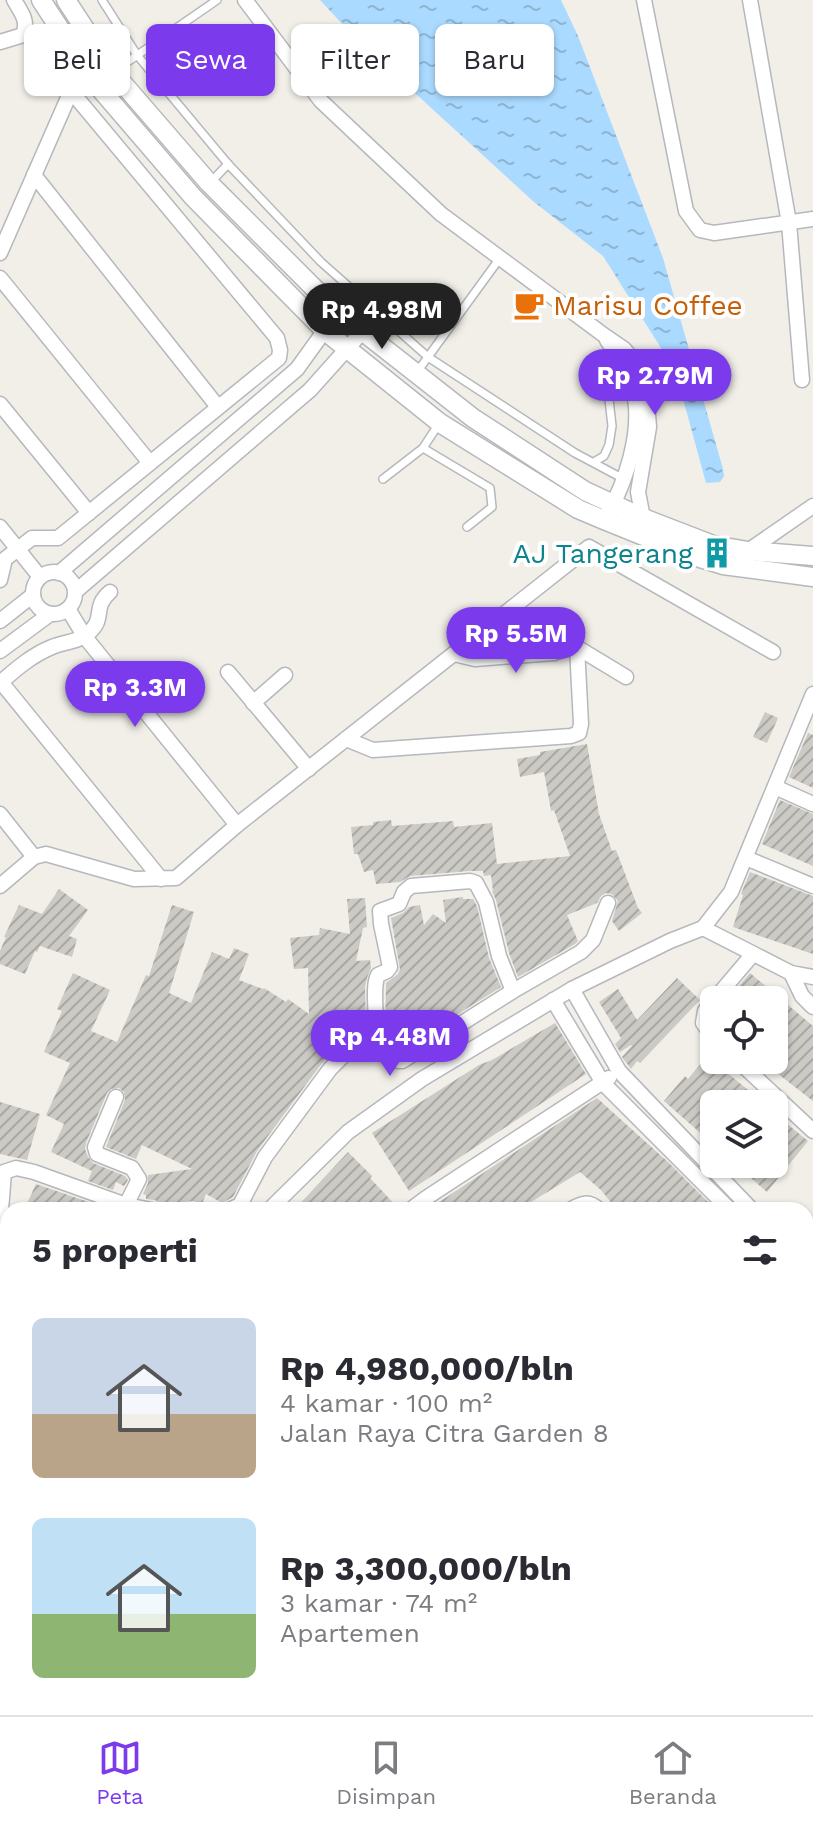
<!DOCTYPE html>
<html lang="id">
<head>
<meta charset="utf-8">
<style>
	:root { --surface:#fff; --page:#f7f7f7; --text:#2b2b33; --muted:#7c7c81; --line:#e1e1e2; --accent:#7c3aed }
	body { margin:0; font-family:"Work Sans",sans-serif; background:var(--page); color:var(--text); height:100vh; display:flex; flex-direction:column; font-size:30px; white-space:nowrap }
	* { box-sizing:border-box; margin:0 }
	p { font-size:26px; color:var(--muted) }
	.icon { flex:none; width:44px; height:44px; fill:none; stroke:currentColor; stroke-width:2; stroke-linecap:round; stroke-linejoin:round }
	.map { position:relative; flex:1; overflow:hidden }
	.drawer { position:absolute; left:0px; top:1202px; width:814px; height:514px; display:flex; flex-direction:column; background:var(--surface); border-radius:24px 24px 0 0; box-shadow:0 2px 6px #0004 }
	.drawer>* { flex:none }
	.guide { position:absolute; left:24px; top:24px; width:766px; height:72px; display:flex; gap:16px }
	.fabs { position:absolute; left:700px; top:986px; display:grid; gap:16px }
	.fabs a { display:grid; place-items:center; width:88px; height:88px; border-radius:12px; background:var(--surface); box-shadow:0 2px 6px #0004; font-size:40px }
	.price { position:absolute; translate:-50% -68px; padding:0 18px; border-radius:28px; background:var(--accent); color:#fff; font-size:26px; line-height:52px; filter:drop-shadow(0 2px 4px #0008) }
	.price::after { content:''; position:absolute; left:50%; top:48px; width:24px; height:18px; margin-left:-12px; background:inherit; clip-path:polygon(0 0,100% 0,50% 100%) }
	.price.on { background:#222; color:#fff }
	ul { padding:0; list-style:none }
	li { display:flex; align-items:center; gap:24px; height:200px; padding:0 32px }
	li span { display:grid; place-items:center; flex:none; width:224px; height:160px; border-radius:12px; color:#555 }
	li>.icon { margin-inline-start:auto }
	span .icon { width:96px; height:96px; fill:#fffc; stroke-width:1 }
	li b { font-size:34px }
	h2 { display:flex; justify-content:space-between; align-items:center; height:96px; padding:0 32px; font-size:34px }
	.tag { padding:0 28px; border-radius:12px; background:var(--surface); box-shadow:0 2px 6px #0004; font-size:28px; line-height:72px }
	.tag.on { background:var(--accent); color:#fff }
	.tabs { display:flex; justify-content:space-around; align-items:center; height:112px; border-top:2px solid var(--line); background:var(--surface); font-size:22px; color:var(--muted) }
	.tabs a { display:grid; justify-items:center; gap:4px }
	.tabs .on { color:var(--accent) }
	.map>svg:first-child { display:block }
</style>
</head>
<body>
<div class="map">
<svg width="813" height="1715" viewBox="0 0 813 1715">
	<defs>
		<pattern id="water-ripples" width="26" height="14" patternUnits="userSpaceOnUse" patternTransform="scale(2)"><rect width="26" height="14" fill="#aadaff"/><path d="M2 4q2-2 4 0t4 0M15 11q2-2 4 0t4 0" fill="none" stroke="#8eb4d2"/></pattern>
		<pattern id="building-hatch" width="6" height="6" patternUnits="userSpaceOnUse" patternTransform="scale(2)"><rect width="6" height="6" fill="#cccac5"/><path d="M-1 1l2-2M0 6l6-6M5 7l2-2" fill="none" stroke="#a9a8a4"/></pattern>
	</defs>
	<rect width="100%" height="100%" fill="#f1efe8"/>
	<path fill="url(#water-ripples)" d="M320,0H561L578,36L663,258L723,469L724,476L720,482L706,483L679,384L661,348L603,256L534,202L359,42Z"/>
	<g fill="url(#building-hatch)">
		<path d="M765,712L778,718L767,743L753,737Z"/>
		<path d="M808,733L813,735V788L789,777Z"/>
		<path d="M587,744L599,814L612,851L616,850L638,908L642,913L619,931L612,921L618,901L612,894L606,893L601,896L597,903L567,915L578,941L575,944L518,977L509,953L496,900L492,891H493L491,875L484,876L483,871H469L410,876L400,882L376,884L373,870L364,872L358,854H354L351,827L373,825V822L391,820L392,826L453,821L454,827L492,823L497,864L570,856L554,810L551,811L544,772L520,777L517,759L540,755V752Z"/>
		<path d="M780,800L813,814V866L762,844Z"/>
		<path d="M750,872L813,896V954L733,927L743,895L741,894Z"/>
		<path d="M59,889L88,910L69,936L77,939L72,957L40,946L37,952L35,951L25,974L0,964V951L6,937H4L19,905L42,914Z"/>
		<path d="M463,897V899H473L477,906L489,958L501,987L431,1031L429,1027L400,1042L394,1030L385,1031L386,983L398,974L400,969L391,918L403,913L409,907L420,905L424,925L433,914L446,923L443,900Z"/>
		<path d="M365,898L367,927L363,928L356,961L370,960L371,968L367,978L365,987L366,1029L359,1028L354,1031L322,1063L257,1151L233,1197L222,1203L206,1194L202,1204L193,1201L161,1205L155,1200L146,1199V1195L143,1194L148,1183V1175L192,1169L142,1145L136,1159L106,1147L125,1100L124,1092L119,1088L111,1089L107,1093L86,1143L85,1149L88,1157L93,1163L125,1176L128,1180L124,1186L116,1182L113,1190L88,1181L92,1171L51,1152L64,1124L46,1115L70,1063L44,1052L62,1011L57,1009L73,973L110,990L91,1031L117,1042L146,975L149,976L172,905L194,912L169,993L191,1003L212,952L229,959L234,948L249,954L239,980L263,989L264,988L286,1002L288,999L309,1014L308,968L294,969L290,938L319,935L320,928L350,934L347,899Z"/>
		<path d="M750,973L813,1026V1101L760,1060H774V1000H727Z"/>
		<path d="M677,978L700,1000L640,1063L637,1061L631,1069L622,1057L632,1046L631,1045L620,1052L615,1044L621,1038L599,1002L618,989L637,1020Z"/>
		<path d="M555,1023L586,1074L409,1191L372,1133L479,1065L492,1060Z"/>
		<path d="M707,1056L765,1104H714V1145L664,1101L685,1076L688,1079Z"/>
		<path d="M597,1098L668,1162L716,1210H617L601,1190L580,1172L518,1210H427Z"/>
		<path d="M0,1102L40,1114L27,1160L0,1154Z"/>
		<path d="M774,1113L808,1141L767,1192L735,1164H774Z"/>
		<path d="M348,1152L372,1176L370,1178L400,1210H294Z"/>
		<path d="M36,1184L106,1208L105,1210H79L69,1207L68,1210H24Z"/>
	</g>
	<g fill="none" stroke-linecap="round" stroke-linejoin="round">
		<g stroke="#b5b8bc" stroke-width="10">
			<g id="service">
				<path d="M102,0L137,55L228,164L321,262L428,357L575,453L622,478"/>
				<path d="M97,83L217,0"/>
				<path d="M210,183L228,164"/>
				<path d="M417,372L500,258"/>
				<path d="M423,448L490,488L492,507L467,527"/>
				<path d="M594,462L604,456L609,445L612,426L609,399L595,367"/>
				<path d="M383,479L423,448L438,425"/>
				<path d="M209,1715L214,1708"/>
			</g>
		</g>
		<g stroke="#b5b8bc" stroke-width="17">
			<g id="minor">
				<path d="M245,0L321,101L441,214L605,336L624,349L639,367L646,389L649,427L638,492L643,518"/>
				<path d="M644,0L686,211L700,230L714,233L813,219"/>
				<path d="M750,0L789,223L802,380"/>
				<path d="M0,42L23,35C29,21 21,12 14,0"/>
				<path d="M34,175L218,407"/>
				<path d="M0,253L71,91L277,338L280,350L279,358L58,538H32L5,559L0,580"/>
				<path d="M0,278L150,463"/>
				<path d="M0,404L89,513"/>
				<path d="M604,520C625,486 644,430 633,390C628,371 617,356 607,340"/>
				<path d="M0,527L40,577"/>
				<path d="M746,555L748,551L813,506"/>
				<circle cx="54" cy="593" r="21"/>
				<path d="M59,573L297,369L338,312"/>
				<path d="M76,591L310,390L362,332"/>
				<path d="M512,608L626,677"/>
				<path d="M68,609L85,637L237,825"/>
				<path d="M0,621L33,595"/>
				<path d="M0,651L50,614"/>
				<path d="M454,654L475,659L554,653L574,645"/>
				<path d="M228,672L309,769"/>
				<path d="M1,682L161,879"/>
				<path d="M0,683C16,669 32,655 52,647C63,642 78,642 87,634C107,619 91,608 110,592"/>
				<path d="M253,703L285,675"/>
				<path d="M346,739L373,750L571,736L579,733L581,724L577,647"/>
				<path d="M775,787L813,804"/>
				<path d="M0,814L34,857"/>
				<path d="M746,858L813,886"/>
				<path d="M0,886L34,857L46,854L134,879L176,878L237,825L589,547L773,652"/>
				<path d="M703,928L791,973L813,977"/>
				<path d="M791,973L802,996L813,1007"/>
				<path d="M572,989L619,1071L752,1210"/>
				<path d="M553,1000L603,1083L730,1210"/>
				<path d="M714,1000L753,954"/>
				<path d="M714,1001L705,1011L703,1023L714,1038"/>
				<path d="M374,1041C379,1021 371,988 378,975L387,971L390,967L381,924L380,911L399,904L404,892L411,886L470,881L476,883L486,902L499,956L513,991"/>
				<path d="M737,1060L813,1131"/>
				<path d="M116,1097L95,1147L97,1154L132,1168L139,1179L126,1205"/>
				<path d="M229,1210L240,1205L265,1157L330,1069L361,1038C385,1039 376,1061 402,1061L513,991L581,952L593,940L608,903"/>
				<path d="M269,1210L348,1132L422,1079L572,989L670,941L703,928L731,892L813,694"/>
				<path d="M410,1210L426,1198L609,1078"/>
				<path d="M570,1210C581,1203 589,1200 599,1210"/>
				<path d="M0,1223L4,1172L16,1168L34,1172L126,1205L152,1210"/>
				<path d="M806,1262L813,1268"/>
				<path d="M806,1277L813,1282"/>
				<path d="M0,1281L8,1282"/>
				<path d="M806,1494L813,1485"/>
				<path d="M0,1498L8,1504"/>
				<path d="M0,1530L8,1537"/>
				<path d="M0,1562L8,1551"/>
				<path d="M806,1587L813,1593"/>
				<path d="M806,1625L813,1617"/>
				<path d="M806,1703L813,1709"/>
				<path d="M457,1708L465,1715"/>
				<path d="M499,1708L507,1715"/>
				<path d="M615,1715L621,1708"/>
				<path d="M729,1715L735,1708"/>
			</g>
		</g>
		<g stroke="#b5b8bc" stroke-width="21">
			<g id="tertiary">
				<path d="M41,0L96,84L193,197L325,331L440,423L578,509L604,520L693,556L723,565L813,577"/>
				<path d="M66,0L113,72L209,183L338,312L473,418L585,491L643,518L713,545L748,551L813,556"/>
				<path d="M806,1254L813,1240"/>
				<path d="M409,1715L414,1708"/>
				<path d="M434,1715L439,1708"/>
			</g>
		</g>
		<use href="#service" stroke="#fff" stroke-width="7"/>
		<use href="#minor" stroke="#fff" stroke-width="14"/>
		<use href="#tertiary" stroke="#fff" stroke-width="18"/>
	</g>
	<defs>
		<g id="cafe-bare" transform="scale(2.4)"><path d="M-5.5-4.5H6V0H3Q3 3.5 0 3.5H-2.5Q-5.5 3.5-5.5 0ZM3-3.2v2h1.7v-2ZM-6 4.5H4V6H-6Z" fill="#e8710a" stroke="#fff" stroke-width="2.5" paint-order="stroke"/></g>
		<g id="building-bare" transform="scale(2.4)"><path d="M-4-6H4V6H1V3H-1V6H-4ZM-2.5-4.3h1.7v1.8h-1.7ZM.8-4.3h1.7v1.8H.8ZM-2.5-1h1.7V.8h-1.7ZM.8-1h1.7V.8H.8Z" fill="#0f9aa8" stroke="#fff" stroke-width="2.5" paint-order="stroke"/></g>
	</defs>
	<g fill-rule="evenodd">
		<use href="#cafe-bare" x="529" y="305"/>
		<use href="#building-bare" x="717" y="553"/>
	</g>
	<g text-anchor="middle" dominant-baseline="central" stroke-width="8" stroke-linejoin="round" paint-order="stroke">
		<g font-size="28" fill="#c56008" stroke="#fff" text-anchor="start">
			<text x="553" y="305">Marisu Coffee</text>
		</g>
		<g font-size="28" fill="#0d838f" stroke="#fff" text-anchor="end">
			<text x="693" y="553">AJ Tangerang</text>
		</g>
	</g>
</svg>
<div class="fabs">
<a><svg class="icon" aria-label="locate" viewBox="0 0 24 24"><circle cx="12" cy="12" r="6"/><path d="M12 2v4M12 18v4M2 12h4M18 12h4"/></svg></a>
<a><svg class="icon" aria-label="layers" viewBox="0 0 24 24"><path d="M12 4l9 5-9 5-9-5zM3 14l9 5 9-5"/></svg></a>
</div>
<b class="price on" style="left:382px;top:351px">Rp 4.98M</b>
<b class="price" style="left:655px;top:417px">Rp 2.79M</b>
<b class="price" style="left:516px;top:675px">Rp 5.5M</b>
<b class="price" style="left:135px;top:729px">Rp 3.3M</b>
<b class="price" style="left:390px;top:1078px">Rp 4.48M</b>
<div class="guide">
<a class="tag">Beli</a>
<a class="tag on">Sewa</a>
<a class="tag">Filter</a>
<a class="tag">Baru</a>
</div>
<section class="drawer">
<h2>5 properti<svg class="icon" aria-label="filters" viewBox="0 0 24 24"><path d="M4 7h16M4 17h16"/><circle cx="9" cy="7" r="2"/><circle cx="15" cy="17" r="2"/></svg></h2>
<ul>
<li><span style="background:linear-gradient(#c9d6e8 60%,#b9a48a 0)"><svg class="icon" aria-label="home" viewBox="0 0 24 24"><path d="M3 11l9-7 9 7M6 9v11h12V9"/></svg></span><div><b>Rp 4,980,000/bln</b><p>4 kamar · 100 m²</p><p>Jalan Raya Citra Garden 8</p></div></li>
<li><span style="background:linear-gradient(#bfe0f5 60%,#8fb573 0)"><svg class="icon" aria-label="home" viewBox="0 0 24 24"><path d="M3 11l9-7 9 7M6 9v11h12V9"/></svg></span><div><b>Rp 3,300,000/bln</b><p>3 kamar · 74 m²</p><p>Apartemen</p></div></li>
</ul>
</section>
</div>
<nav class="tabs">
<a class="on"><svg class="icon" aria-label="map" viewBox="0 0 24 24"><path d="M3 6l6-2 6 2 6-2v14l-6 2-6-2-6 2zM9 4v14M15 6v14"/></svg>Peta</a>
<a><svg class="icon" aria-label="saved" viewBox="0 0 24 24"><path d="M7 4h10v16l-5-4-5 4z"/></svg>Disimpan</a>
<a><svg class="icon" aria-label="home" viewBox="0 0 24 24"><path d="M3 11l9-7 9 7M6 9v11h12V9"/></svg>Beranda</a>
</nav>
</body>
</html>
